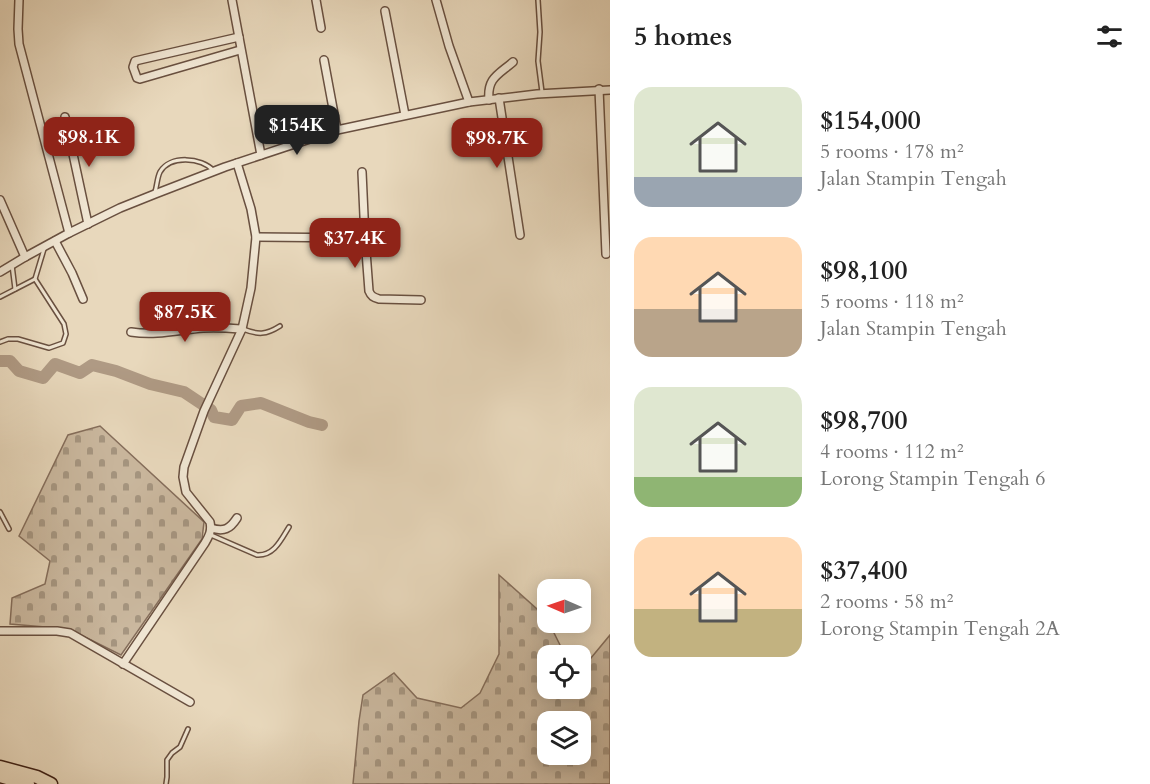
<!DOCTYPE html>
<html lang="en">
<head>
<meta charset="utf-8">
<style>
	:root { --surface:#fff; --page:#f6f6f6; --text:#222; --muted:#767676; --accent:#8f2418 }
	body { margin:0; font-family:Cardo,serif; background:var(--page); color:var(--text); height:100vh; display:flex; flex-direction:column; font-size:22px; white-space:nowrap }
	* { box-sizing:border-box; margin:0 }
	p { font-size:20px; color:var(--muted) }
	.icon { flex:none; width:33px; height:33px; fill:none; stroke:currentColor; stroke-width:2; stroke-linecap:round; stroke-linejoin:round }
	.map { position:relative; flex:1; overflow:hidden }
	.sheet { display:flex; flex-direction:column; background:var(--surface); width:540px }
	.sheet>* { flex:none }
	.needle { width:39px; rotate:272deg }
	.tools { position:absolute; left:537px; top:579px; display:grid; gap:12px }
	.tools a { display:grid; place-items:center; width:54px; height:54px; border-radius:12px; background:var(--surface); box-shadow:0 3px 15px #0003; font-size:30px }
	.price { position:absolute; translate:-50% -51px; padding:0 14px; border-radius:12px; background:var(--accent); color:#fff; font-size:20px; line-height:39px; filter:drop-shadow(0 2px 3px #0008) }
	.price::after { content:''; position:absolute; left:50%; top:36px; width:18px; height:14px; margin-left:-9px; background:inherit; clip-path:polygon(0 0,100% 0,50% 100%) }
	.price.on { background:#222; color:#fff }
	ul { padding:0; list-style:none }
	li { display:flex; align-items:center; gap:18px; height:150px; padding:0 24px }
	li span { display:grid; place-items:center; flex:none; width:168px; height:120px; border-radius:18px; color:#555 }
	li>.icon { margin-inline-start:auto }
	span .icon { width:72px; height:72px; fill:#fffc; stroke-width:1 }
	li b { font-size:26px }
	h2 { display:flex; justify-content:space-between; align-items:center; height:72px; padding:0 24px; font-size:26px }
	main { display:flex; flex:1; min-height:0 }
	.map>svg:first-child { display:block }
</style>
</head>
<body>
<main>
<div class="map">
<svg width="610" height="784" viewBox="0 0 610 784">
	<defs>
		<pattern id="cemetery-stones" width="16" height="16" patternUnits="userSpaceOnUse" patternTransform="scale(1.5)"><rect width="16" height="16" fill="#cbb9a0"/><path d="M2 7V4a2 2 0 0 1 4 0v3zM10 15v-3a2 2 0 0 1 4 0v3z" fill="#a69681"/></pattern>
	</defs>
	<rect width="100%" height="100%" fill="#e8d8bc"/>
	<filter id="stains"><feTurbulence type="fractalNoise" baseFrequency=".00333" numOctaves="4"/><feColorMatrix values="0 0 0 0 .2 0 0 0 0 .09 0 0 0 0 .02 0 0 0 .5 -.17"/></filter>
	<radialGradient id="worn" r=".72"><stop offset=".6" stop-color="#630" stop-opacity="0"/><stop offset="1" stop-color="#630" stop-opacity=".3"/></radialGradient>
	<g fill="url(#cemetery-stones)" stroke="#856e5c" stroke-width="1.5" fill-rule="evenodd">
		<path d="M100,426L204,522L202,539L121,655L69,629L10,624L12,598L45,584L50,561L19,536L68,435Z"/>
		<path d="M499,575L547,618L548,622L549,623L565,655L548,656V688H580L581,670L610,635V784H353L359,721L363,695L394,673L417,698L461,708L480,693L499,654ZM548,722H580V754H548Z"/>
	</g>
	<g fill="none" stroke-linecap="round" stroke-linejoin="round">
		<path stroke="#af9a84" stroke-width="12" d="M0,361H10L19,371L43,378L55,364L80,373L92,365L116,371L150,384L184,392L211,410L214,417L232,420L241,406L261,403L309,422L322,425"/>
		<g stroke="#695040" stroke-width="6">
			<g id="lane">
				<path d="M538,0L540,32L538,61L542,92"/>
				<path d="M155,192C157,186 157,178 160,172C170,155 201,157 214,171"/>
				<path d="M12,265L15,289"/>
				<path d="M35,279L44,249"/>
				<path d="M0,297L35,279L64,324L66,334L63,343L49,348L18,339H8L0,342"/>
				<path d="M243,329C258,335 266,335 280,326"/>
				<path d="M0,512L9,529"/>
				<path d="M211,535L257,555C274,556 281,540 289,527"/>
				<path d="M166,784L167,777V760L172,753L180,747L188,729"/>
			</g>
		</g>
		<g stroke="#695040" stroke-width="10">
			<g id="street">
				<path d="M19,0L18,29L19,44L69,233"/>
				<path d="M232,0L261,155"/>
				<path d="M316,0L321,28"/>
				<path d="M436,0L449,46L469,102"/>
				<path d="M385,11L405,115"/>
				<path d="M239,37L135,61L133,67L137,78L140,79L240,50"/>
				<path d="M324,60L337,130"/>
				<path d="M599,89L606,254"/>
				<path d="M499,98L520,235"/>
				<path d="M489,100C487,78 498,75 513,62"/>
				<path d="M65,117L88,224"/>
				<path d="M362,172L365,238L369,291C371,296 373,297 379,299L421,300"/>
				<path d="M0,200L25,257"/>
				<path d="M256,237L365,238"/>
				<path d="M55,241L72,273L83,299"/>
				<path d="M0,272L25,257L69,233L120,208L155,194L225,167L337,130L469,102L537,94L610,90"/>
				<path d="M131,332C156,336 179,330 203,328C217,327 229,328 242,329"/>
				<path d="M211,528C224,532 230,529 237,518"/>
				<path d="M0,631H57L70,633L190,702"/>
				<path d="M123,664L205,543C209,536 212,531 210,522L186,492L183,477L184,467L204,411L242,329L251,288L256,237L251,209L237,163"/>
			</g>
		</g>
		<g stroke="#3f2217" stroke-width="15">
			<g id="highway">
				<path d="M0,767L37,777L51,784"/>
				<path d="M0,776L28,784"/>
			</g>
		</g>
		<use href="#lane" stroke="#f0e6d3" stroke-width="3"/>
		<use href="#street" stroke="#f0e6d3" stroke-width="7"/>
		<use href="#highway" stroke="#e8d8bc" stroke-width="12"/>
	</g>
	<rect width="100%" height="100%" filter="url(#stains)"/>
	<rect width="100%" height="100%" fill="url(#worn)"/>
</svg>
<div class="tools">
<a><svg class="needle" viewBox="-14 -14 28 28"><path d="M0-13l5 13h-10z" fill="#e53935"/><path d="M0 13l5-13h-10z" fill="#767676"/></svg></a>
<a><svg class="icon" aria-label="locate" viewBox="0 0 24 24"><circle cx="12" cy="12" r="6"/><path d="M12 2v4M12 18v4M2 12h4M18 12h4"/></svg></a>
<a><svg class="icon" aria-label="layers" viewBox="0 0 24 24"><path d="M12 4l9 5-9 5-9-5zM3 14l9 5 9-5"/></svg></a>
</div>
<b class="price on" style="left:297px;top:156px">$154K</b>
<b class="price" style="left:89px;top:168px">$98.1K</b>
<b class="price" style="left:497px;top:169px">$98.7K</b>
<b class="price" style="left:355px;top:269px">$37.4K</b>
<b class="price" style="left:185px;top:343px">$87.5K</b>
</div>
<section class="sheet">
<h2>5 homes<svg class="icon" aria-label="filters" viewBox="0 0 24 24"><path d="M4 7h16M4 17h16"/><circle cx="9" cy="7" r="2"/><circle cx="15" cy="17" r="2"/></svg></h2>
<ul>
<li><span style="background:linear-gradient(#dfe7d0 75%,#9aa5b1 0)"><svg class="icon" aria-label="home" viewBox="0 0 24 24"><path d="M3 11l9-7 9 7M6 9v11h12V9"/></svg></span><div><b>$154,000</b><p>5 rooms · 178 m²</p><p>Jalan Stampin Tengah</p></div></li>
<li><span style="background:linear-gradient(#ffd9b3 60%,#b9a48a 0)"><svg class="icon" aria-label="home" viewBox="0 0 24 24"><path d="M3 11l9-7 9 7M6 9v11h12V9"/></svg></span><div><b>$98,100</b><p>5 rooms · 118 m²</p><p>Jalan Stampin Tengah</p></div></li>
<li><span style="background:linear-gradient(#dfe7d0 75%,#8fb573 0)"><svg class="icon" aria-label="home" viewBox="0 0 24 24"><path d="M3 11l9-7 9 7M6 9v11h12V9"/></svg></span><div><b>$98,700</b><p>4 rooms · 112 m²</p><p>Lorong Stampin Tengah 6</p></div></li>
<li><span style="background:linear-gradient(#ffd9b3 60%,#c2b280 0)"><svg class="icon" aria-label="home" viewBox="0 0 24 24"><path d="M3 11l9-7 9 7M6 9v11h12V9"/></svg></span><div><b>$37,400</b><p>2 rooms · 58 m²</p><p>Lorong Stampin Tengah 2A</p></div></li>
</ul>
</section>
</main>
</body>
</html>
